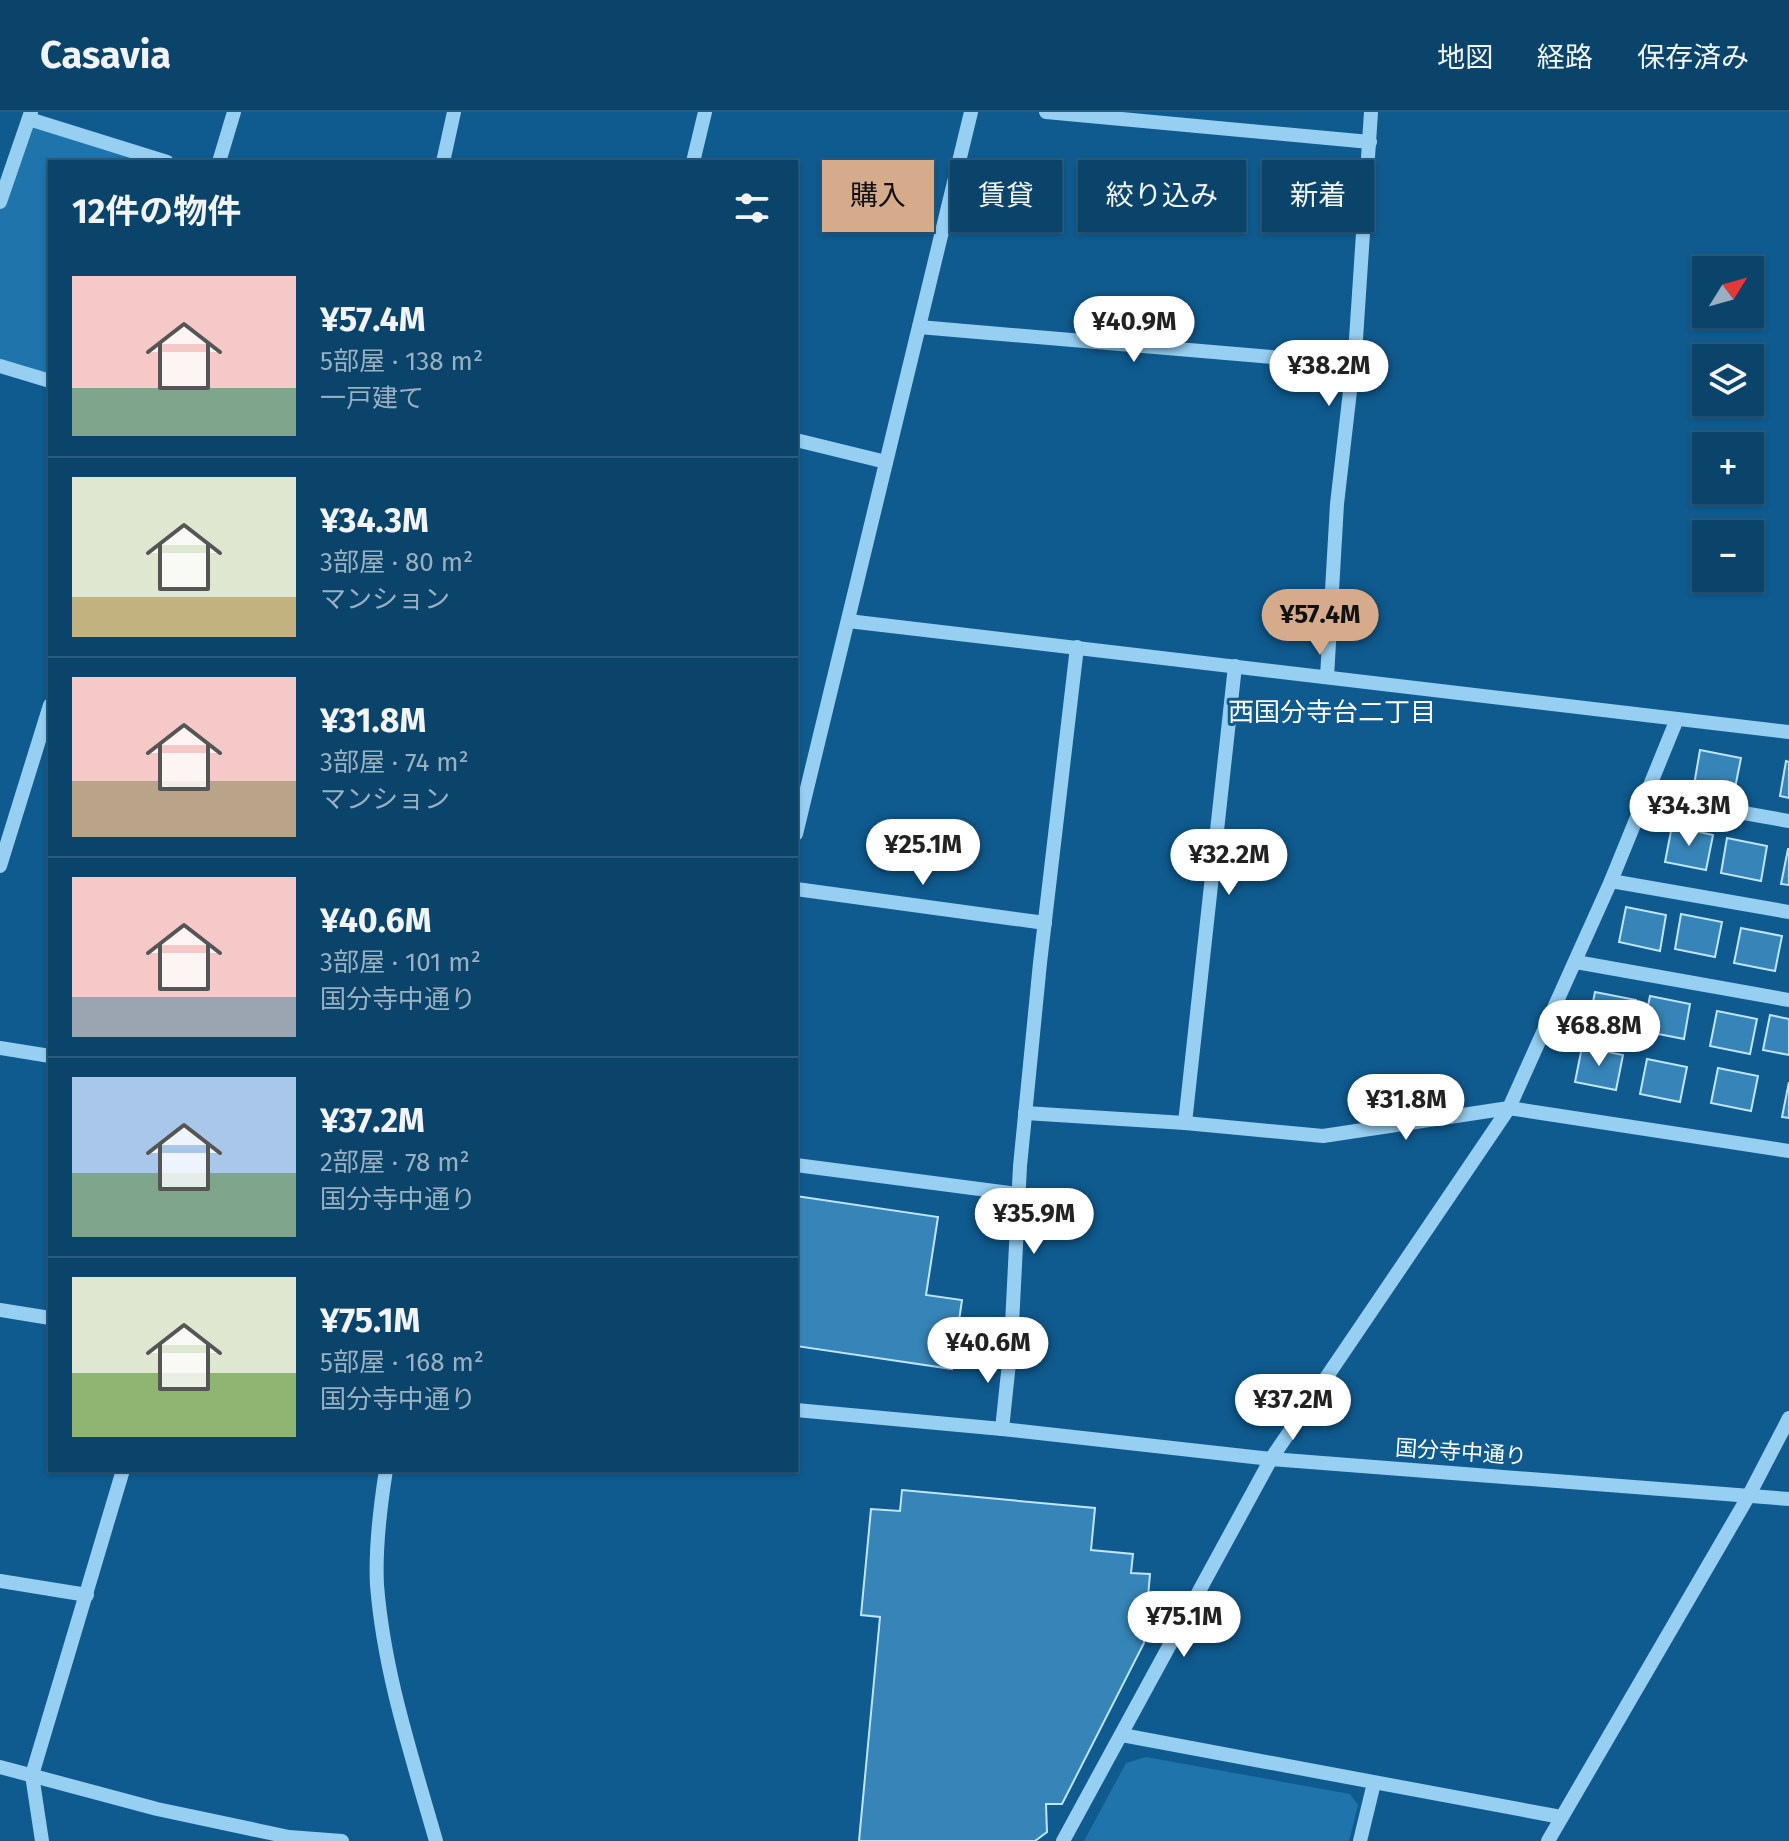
<!DOCTYPE html>
<html lang="ja">
<head>
<meta charset="utf-8">
<style>
	:root { --surface:#0b446a; --page:#194e72; --text:#f1f3f6; --muted:#9ab0c1; --line:#2b5c7e; --accent:#d6ab8b }
	body { margin:0; font-family:"Fira Sans","Noto Sans JP",sans-serif; background:var(--page); color:var(--text); height:100vh; display:flex; flex-direction:column; font-size:30px; white-space:nowrap }
	* { box-sizing:border-box; margin:0 }
	p { font-size:26px; color:var(--muted) }
	.icon { flex:none; width:44px; height:44px; fill:none; stroke:currentColor; stroke-width:2; stroke-linecap:round; stroke-linejoin:round }
	.map { position:relative; flex:1; overflow:hidden }
	.sheet { position:absolute; left:48px; top:48px; width:750px; height:1312px; display:flex; flex-direction:column; background:var(--surface); border-radius:0px; box-shadow:0 2px 6px #0004,0 0 0 2px var(--line) }
	.sheet>* { flex:none }
	.banner { position:absolute; left:822px; top:48px; width:760px; height:72px; display:flex; gap:16px }
	.needle { width:52px; rotate:53deg }
	.fabs { position:absolute; left:1692px; top:144px; display:grid; gap:16px }
	.fabs a { display:grid; place-items:center; width:72px; height:72px; border-radius:0px; background:var(--surface); box-shadow:0 2px 6px #0004,0 0 0 2px var(--line); font-size:40px }
	.price { position:absolute; translate:-50% -68px; padding:0 18px; border-radius:28px; background:#fff; color:#222; font-size:26px; line-height:52px; filter:drop-shadow(0 2px 4px #0008) }
	.price::after { content:''; position:absolute; left:50%; top:48px; width:24px; height:18px; margin-left:-12px; background:inherit; clip-path:polygon(0 0,100% 0,50% 100%) }
	.price.selected { background:var(--accent); color:#111 }
	ul { padding:0; list-style:none }
	li { display:flex; align-items:center; gap:24px; height:200px; padding:0 24px }
	li+li { border-top:2px solid var(--line) }
	li span { display:grid; place-items:center; flex:none; width:224px; height:160px; border-radius:0px; color:#555 }
	li>.icon { margin-inline-start:auto }
	span .icon { width:96px; height:96px; fill:#fffc; stroke-width:1 }
	li b { font-size:34px }
	h2 { display:flex; justify-content:space-between; align-items:center; height:96px; padding:0 24px; font-size:34px }
	.tag { padding:0 28px; border-radius:0px; background:var(--surface); box-shadow:0 2px 6px #0004,0 0 0 2px var(--line); font-size:28px; line-height:72px }
	.tag.selected { background:var(--accent); color:#111 }
	header { display:flex; align-items:center; gap:48px; box-sizing:border-box; height:112px; padding:0 40px; background:var(--surface); border-bottom:2px solid var(--line) }
	header strong { font-size:38px }
	nav { display:flex; gap:44px; margin-inline-start:auto; font-size:28px }
	.map>svg:first-child { display:block }
</style>
</head>
<body>
<header>
<strong>Casavia</strong>
<nav><a>地図</a><a>経路</a><a>保存済み</a></nav>
</header>
<div class="map">
<svg width="1789" height="1729" viewBox="0 0 1789 1729">
	<rect width="100%" height="100%" fill="#0f5a8e"/>
	<g fill="#1e74ab">
		<path d="M29,7L167,50H50V269L0,254V90Z"/>
		<path d="M1146,1645L1350,1682L1358,1693L1349,1729H1084L1126,1651Z"/>
	</g>
	<g fill="#3785b8" stroke="#bee5fe" stroke-width="2">
		<path d="M1700,638L1741,646L1734,681L1694,673Z"/>
		<path d="M1786,649L1789,650V686L1780,684Z"/>
		<path d="M1672,714L1713,723L1706,758L1665,750Z"/>
		<path d="M1727,726L1767,734L1761,769L1721,761Z"/>
		<path d="M1788,737H1789V773L1781,772Z"/>
		<path d="M1626,795L1666,803L1660,839L1619,830Z"/>
		<path d="M1681,802L1722,810L1715,845L1675,837Z"/>
		<path d="M1741,816L1782,824L1775,859L1734,851Z"/>
		<path d="M1595,880L1636,888L1629,923L1588,915Z"/>
		<path d="M1650,884L1690,892L1684,927L1643,919Z"/>
		<path d="M1717,899L1757,907L1750,942L1710,934Z"/>
		<path d="M1770,903L1789,907V943L1763,938Z"/>
		<path d="M1582,935L1623,943L1616,978L1575,970Z"/>
		<path d="M1647,947L1687,955L1680,990L1640,982Z"/>
		<path d="M1718,956L1758,964L1751,999L1711,991Z"/>
		<path d="M1789,970V1006L1782,1005Z"/>
		<path d="M796,1084L938,1105L926,1183L962,1188L952,1257L796,1234Z"/>
		<path d="M902,1378L1095,1396L1091,1438L1133,1442L1131,1461L1150,1462L1144,1531L1062,1692H1046L1047,1720L1035,1729H859L880,1505L861,1503L871,1397L900,1399Z"/>
	</g>
	<g fill="none" stroke-linecap="round" stroke-linejoin="round">
		<g stroke="#97cff3" stroke-width="14">
			<path d="M1046,0L1370,30"/>
			<path d="M29,7L167,50"/>
			<path d="M219,50L234,0"/>
			<path d="M443,50L454,0"/>
			<path d="M693,50L705,0"/>
			<path d="M0,90L31,0"/>
			<path d="M919,215L1353,252"/>
			<path d="M0,254L50,269"/>
			<path d="M796,328L886,350"/>
			<path d="M848,509L1789,620"/>
			<path d="M1327,565L1337,392L1356,227L1371,0"/>
			<path d="M1647,684L1789,709"/>
			<path d="M796,722L971,0"/>
			<path d="M0,754L50,593"/>
			<path d="M1611,769L1789,800"/>
			<path d="M796,777L1045,811"/>
			<path d="M1576,850L1789,888"/>
			<path d="M0,936L50,944"/>
			<path d="M1025,1001L1185,1011L1323,1024L1509,996L1789,1039"/>
			<path d="M1185,1011L1235,554"/>
			<path d="M796,1053L1018,1082"/>
			<path d="M0,1198L50,1206"/>
			<path d="M796,1298L1002,1317L1271,1347L1789,1387"/>
			<path d="M1002,1317L1011,1232L1020,1054L1040,851L1077,535"/>
			<path d="M386,1358C380,1396 375,1435 377,1473C384,1561 412,1645 436,1729"/>
			<path d="M0,1469L87,1483"/>
			<path d="M1122,1623L1561,1705"/>
			<path d="M0,1655L157,1697L289,1725L342,1729"/>
			<path d="M42,1729L32,1663L123,1358"/>
			<path d="M1063,1729L1271,1347L1509,996L1611,769L1677,607"/>
			<path d="M1360,1729L1374,1671"/>
			<path d="M1548,1729L1748,1385L1789,1306"/>
		</g>
	</g>
	<g text-anchor="middle" dominant-baseline="central" stroke-width="6" stroke-linejoin="round" paint-order="stroke">
		<g font-size="22" fill="#fff" stroke="#0f5a8e">
			<text transform="translate(1461 1340) rotate(4)">国分寺中通り</text>
		</g>
		<g font-size="26" fill="#fff" stroke="#0f5a8e">
			<text x="1332" y="600">西国分寺台二丁目</text>
		</g>
	</g>
</svg>
<div class="fabs">
<a><svg class="needle" viewBox="-14 -14 28 28"><path d="M0-13l5 13h-10z" fill="#e53935"/><path d="M0 13l5-13h-10z" fill="#9ab0c1"/></svg></a>
<a><svg class="icon" aria-label="layers" viewBox="0 0 24 24"><path d="M12 4l9 5-9 5-9-5zM3 14l9 5 9-5"/></svg></a>
<a>+</a>
<a>−</a>
</div>
<b class="price" style="left:1134px;top:252px">¥40.9M</b>
<b class="price" style="left:1329px;top:296px">¥38.2M</b>
<b class="price selected" style="left:1320px;top:545px">¥57.4M</b>
<b class="price" style="left:1689px;top:736px">¥34.3M</b>
<b class="price" style="left:923px;top:775px">¥25.1M</b>
<b class="price" style="left:1229px;top:785px">¥32.2M</b>
<b class="price" style="left:1599px;top:956px">¥68.8M</b>
<b class="price" style="left:1406px;top:1030px">¥31.8M</b>
<b class="price" style="left:1034px;top:1144px">¥35.9M</b>
<b class="price" style="left:988px;top:1273px">¥40.6M</b>
<b class="price" style="left:1293px;top:1330px">¥37.2M</b>
<b class="price" style="left:1184px;top:1547px">¥75.1M</b>
<div class="banner">
<a class="tag selected">購入</a>
<a class="tag">賃貸</a>
<a class="tag">絞り込み</a>
<a class="tag">新着</a>
</div>
<section class="sheet">
<h2>12件の物件<svg class="icon" aria-label="filters" viewBox="0 0 24 24"><path d="M4 7h16M4 17h16"/><circle cx="9" cy="7" r="2"/><circle cx="15" cy="17" r="2"/></svg></h2>
<ul>
<li><span style="background:linear-gradient(#f6c9c9 70%,#7fa58c 0)"><svg class="icon" aria-label="home" viewBox="0 0 24 24"><path d="M3 11l9-7 9 7M6 9v11h12V9"/></svg></span><div><b>¥57.4M</b><p>5部屋 · 138 m²</p><p>一戸建て</p></div></li>
<li><span style="background:linear-gradient(#dfe7d0 75%,#c2b280 0)"><svg class="icon" aria-label="home" viewBox="0 0 24 24"><path d="M3 11l9-7 9 7M6 9v11h12V9"/></svg></span><div><b>¥34.3M</b><p>3部屋 · 80 m²</p><p>マンション</p></div></li>
<li><span style="background:linear-gradient(#f6c9c9 65%,#b9a48a 0)"><svg class="icon" aria-label="home" viewBox="0 0 24 24"><path d="M3 11l9-7 9 7M6 9v11h12V9"/></svg></span><div><b>¥31.8M</b><p>3部屋 · 74 m²</p><p>マンション</p></div></li>
<li><span style="background:linear-gradient(#f6c9c9 75%,#9aa5b1 0)"><svg class="icon" aria-label="home" viewBox="0 0 24 24"><path d="M3 11l9-7 9 7M6 9v11h12V9"/></svg></span><div><b>¥40.6M</b><p>3部屋 · 101 m²</p><p>国分寺中通り</p></div></li>
<li><span style="background:linear-gradient(#a9c7e8 60%,#7fa58c 0)"><svg class="icon" aria-label="home" viewBox="0 0 24 24"><path d="M3 11l9-7 9 7M6 9v11h12V9"/></svg></span><div><b>¥37.2M</b><p>2部屋 · 78 m²</p><p>国分寺中通り</p></div></li>
<li><span style="background:linear-gradient(#dfe7d0 60%,#8fb573 0)"><svg class="icon" aria-label="home" viewBox="0 0 24 24"><path d="M3 11l9-7 9 7M6 9v11h12V9"/></svg></span><div><b>¥75.1M</b><p>5部屋 · 168 m²</p><p>国分寺中通り</p></div></li>
</ul>
</section>
</div>
</body>
</html>
